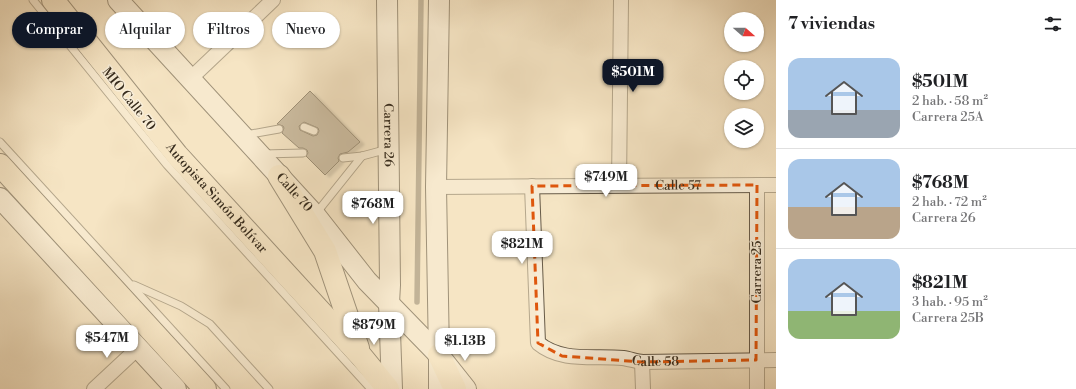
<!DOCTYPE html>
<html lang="es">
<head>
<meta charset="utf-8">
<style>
	:root { --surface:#fff; --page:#f2f2f2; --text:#202124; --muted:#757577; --line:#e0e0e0; --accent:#111827 }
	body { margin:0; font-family:"Libre Bodoni",serif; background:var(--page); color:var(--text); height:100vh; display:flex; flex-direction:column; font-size:15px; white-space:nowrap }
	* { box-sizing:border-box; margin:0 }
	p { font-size:13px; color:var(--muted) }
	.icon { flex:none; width:22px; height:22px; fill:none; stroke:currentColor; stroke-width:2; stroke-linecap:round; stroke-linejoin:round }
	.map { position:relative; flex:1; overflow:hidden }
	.sheet { display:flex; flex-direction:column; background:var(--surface); width:300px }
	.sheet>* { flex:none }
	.guide { position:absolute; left:12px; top:12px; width:380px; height:36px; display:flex; gap:8px }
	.needle { width:26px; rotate:110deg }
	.fabs { position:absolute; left:724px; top:12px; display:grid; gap:8px }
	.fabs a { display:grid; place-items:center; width:40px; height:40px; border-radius:50%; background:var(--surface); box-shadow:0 1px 3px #0004; font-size:20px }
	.price { position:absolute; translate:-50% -34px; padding:0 9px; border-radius:8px; background:#fff; color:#222; font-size:13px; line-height:26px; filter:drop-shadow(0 1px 2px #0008) }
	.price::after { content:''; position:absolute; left:50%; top:24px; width:12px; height:9px; margin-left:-6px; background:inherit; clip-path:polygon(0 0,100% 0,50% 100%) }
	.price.selected { background:var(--accent); color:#fff }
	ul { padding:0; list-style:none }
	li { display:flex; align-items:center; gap:12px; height:100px; padding:0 12px }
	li+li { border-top:1px solid var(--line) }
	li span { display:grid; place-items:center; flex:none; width:112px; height:80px; border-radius:12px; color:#555 }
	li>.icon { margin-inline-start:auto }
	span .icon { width:48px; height:48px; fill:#fffc; stroke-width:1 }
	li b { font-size:17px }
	h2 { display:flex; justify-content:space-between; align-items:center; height:48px; padding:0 12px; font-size:17px }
	.chip { padding:0 14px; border-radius:18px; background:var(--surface); box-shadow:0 1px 3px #0004; font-size:14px; line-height:36px }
	.chip.selected { background:var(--accent); color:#fff }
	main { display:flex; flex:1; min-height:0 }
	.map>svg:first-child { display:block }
</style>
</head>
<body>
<main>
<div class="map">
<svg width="776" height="389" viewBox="0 0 776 389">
	<defs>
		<filter id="shadow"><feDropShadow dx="4.5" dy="2.5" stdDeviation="1" flood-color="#0004"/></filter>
	</defs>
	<rect width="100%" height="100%" fill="#f5e5c4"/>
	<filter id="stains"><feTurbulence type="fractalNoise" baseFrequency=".005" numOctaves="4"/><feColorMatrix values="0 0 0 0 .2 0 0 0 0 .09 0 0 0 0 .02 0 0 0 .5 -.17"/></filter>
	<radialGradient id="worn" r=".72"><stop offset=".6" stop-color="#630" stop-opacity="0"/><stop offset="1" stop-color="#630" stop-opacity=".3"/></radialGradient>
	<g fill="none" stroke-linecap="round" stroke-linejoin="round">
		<path stroke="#837660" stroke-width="5.5" d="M417,302L421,0"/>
	</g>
	<path fill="#9a8d74" stroke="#382d1e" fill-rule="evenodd" filter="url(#shadow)" d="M310,91L360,142L348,152L340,154L338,158L339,161L325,175L306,156L308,153L307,150L303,148H299L282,133L284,128L283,126L277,124ZM304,122L318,128L319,131L317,135L313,136L300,130L299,126Z"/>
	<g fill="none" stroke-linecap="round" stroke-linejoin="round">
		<g stroke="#675b48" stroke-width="9">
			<g id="lane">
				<path d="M33,0L167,165L371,389"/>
				<path d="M304,127L314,131"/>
				<path d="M246,135L279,129"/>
				<path d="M0,142L226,389"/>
				<path d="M263,154L303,153"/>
				<path d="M343,158L362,156L388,149"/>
				<path d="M317,214L322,206L362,156"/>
				<path d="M134,285L181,306L210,324L269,389"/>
			</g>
		</g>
		<g stroke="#675b48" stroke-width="16">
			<g id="street">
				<path d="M190,79L273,0"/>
				<path d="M619,185L621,0"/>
				<path id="s1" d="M532,186L538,343C562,363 594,355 623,358C629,359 636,361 642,362L776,360"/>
				<path id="s2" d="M436,187L776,185"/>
				<path d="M642,362L643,389"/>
				<path d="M94,389L138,348"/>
				<path d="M757,389V185"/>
			</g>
		</g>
		<g stroke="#382d1e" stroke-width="22">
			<g id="secondary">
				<path id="s3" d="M118,0L316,216L367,281L439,355L466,389"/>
				<path id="s4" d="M387,0L390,285L389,303L392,389"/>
				<path d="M439,0L436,187L439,355V389"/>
				<path d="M0,198L176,389"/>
			</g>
		</g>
		<g stroke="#382d1e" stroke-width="24">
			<g id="highway">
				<path id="s5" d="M53,0L177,155L361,356L388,389"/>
				<path d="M0,165L205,389"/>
				<path d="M279,176L325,251L358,348"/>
				<path d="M439,355L455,389"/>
			</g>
		</g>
		<use href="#lane" stroke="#f8eed9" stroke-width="7"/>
		<use href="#street" stroke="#f8eed9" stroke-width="14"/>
		<use href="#secondary" stroke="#f8eed9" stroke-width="20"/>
		<use href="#highway" stroke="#f5e5c4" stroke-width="22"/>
	</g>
	<path d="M0 0H776V389H0ZM757,185L756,360L642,362L562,356L538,343L532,186Z" fill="#f5e5c4" fill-opacity=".55" fill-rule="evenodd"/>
	<path fill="none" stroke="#df570d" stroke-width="3" stroke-dasharray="8 5" stroke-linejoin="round" d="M757,185L756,360L642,362L562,356L538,343L532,186Z"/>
	<g text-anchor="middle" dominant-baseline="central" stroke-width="3" stroke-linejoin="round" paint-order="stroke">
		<g font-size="13" fill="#382d1e" stroke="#f8eed9">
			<text transform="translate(129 99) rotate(51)">MIO Calle 70</text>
			<text stroke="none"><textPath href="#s4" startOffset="135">Carrera 26</textPath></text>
			<text stroke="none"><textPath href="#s2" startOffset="242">Calle 57</textPath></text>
			<text stroke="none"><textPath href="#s3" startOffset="261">Calle 70</textPath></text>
			<text stroke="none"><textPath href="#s5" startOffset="257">Autopista Simón Bolívar</textPath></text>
			<text transform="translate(757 272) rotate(-90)">Carrera 25</text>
			<text stroke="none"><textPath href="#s1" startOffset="278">Calle 58</textPath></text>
		</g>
	</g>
	<rect width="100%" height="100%" filter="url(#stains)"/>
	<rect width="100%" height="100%" fill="url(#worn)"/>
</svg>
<div class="fabs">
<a><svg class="needle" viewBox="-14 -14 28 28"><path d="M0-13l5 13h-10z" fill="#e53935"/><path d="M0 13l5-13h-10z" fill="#757577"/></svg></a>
<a><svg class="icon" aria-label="locate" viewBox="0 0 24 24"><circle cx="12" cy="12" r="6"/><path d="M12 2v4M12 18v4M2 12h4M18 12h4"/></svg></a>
<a><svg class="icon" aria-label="layers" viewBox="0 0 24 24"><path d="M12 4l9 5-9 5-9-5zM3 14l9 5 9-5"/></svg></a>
</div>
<b class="price selected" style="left:633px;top:93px">$501M</b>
<b class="price" style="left:606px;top:198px">$749M</b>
<b class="price" style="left:373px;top:225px">$768M</b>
<b class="price" style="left:522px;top:265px">$821M</b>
<b class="price" style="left:374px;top:346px">$879M</b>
<b class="price" style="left:107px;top:359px">$547M</b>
<b class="price" style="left:465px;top:362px">$1.13B</b>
<div class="guide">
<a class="chip selected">Comprar</a>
<a class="chip">Alquilar</a>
<a class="chip">Filtros</a>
<a class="chip">Nuevo</a>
</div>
</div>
<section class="sheet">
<h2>7 viviendas<svg class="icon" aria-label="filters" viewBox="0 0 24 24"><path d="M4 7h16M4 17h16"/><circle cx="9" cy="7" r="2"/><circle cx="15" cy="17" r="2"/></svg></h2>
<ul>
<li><span style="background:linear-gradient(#a9c7e8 65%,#9aa5b1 0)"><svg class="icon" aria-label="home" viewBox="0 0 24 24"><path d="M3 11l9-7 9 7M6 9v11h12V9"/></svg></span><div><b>$501M</b><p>2 hab. · 58 m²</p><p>Carrera 25A</p></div></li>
<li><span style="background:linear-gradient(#a9c7e8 60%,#b9a48a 0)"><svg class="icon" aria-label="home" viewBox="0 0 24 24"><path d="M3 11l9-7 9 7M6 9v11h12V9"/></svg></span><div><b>$768M</b><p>2 hab. · 72 m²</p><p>Carrera 26</p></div></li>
<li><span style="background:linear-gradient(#a9c7e8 65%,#8fb573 0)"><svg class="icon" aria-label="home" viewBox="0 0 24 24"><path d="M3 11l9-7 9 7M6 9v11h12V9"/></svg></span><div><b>$821M</b><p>3 hab. · 95 m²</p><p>Carrera 25B</p></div></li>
</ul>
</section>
</main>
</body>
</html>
